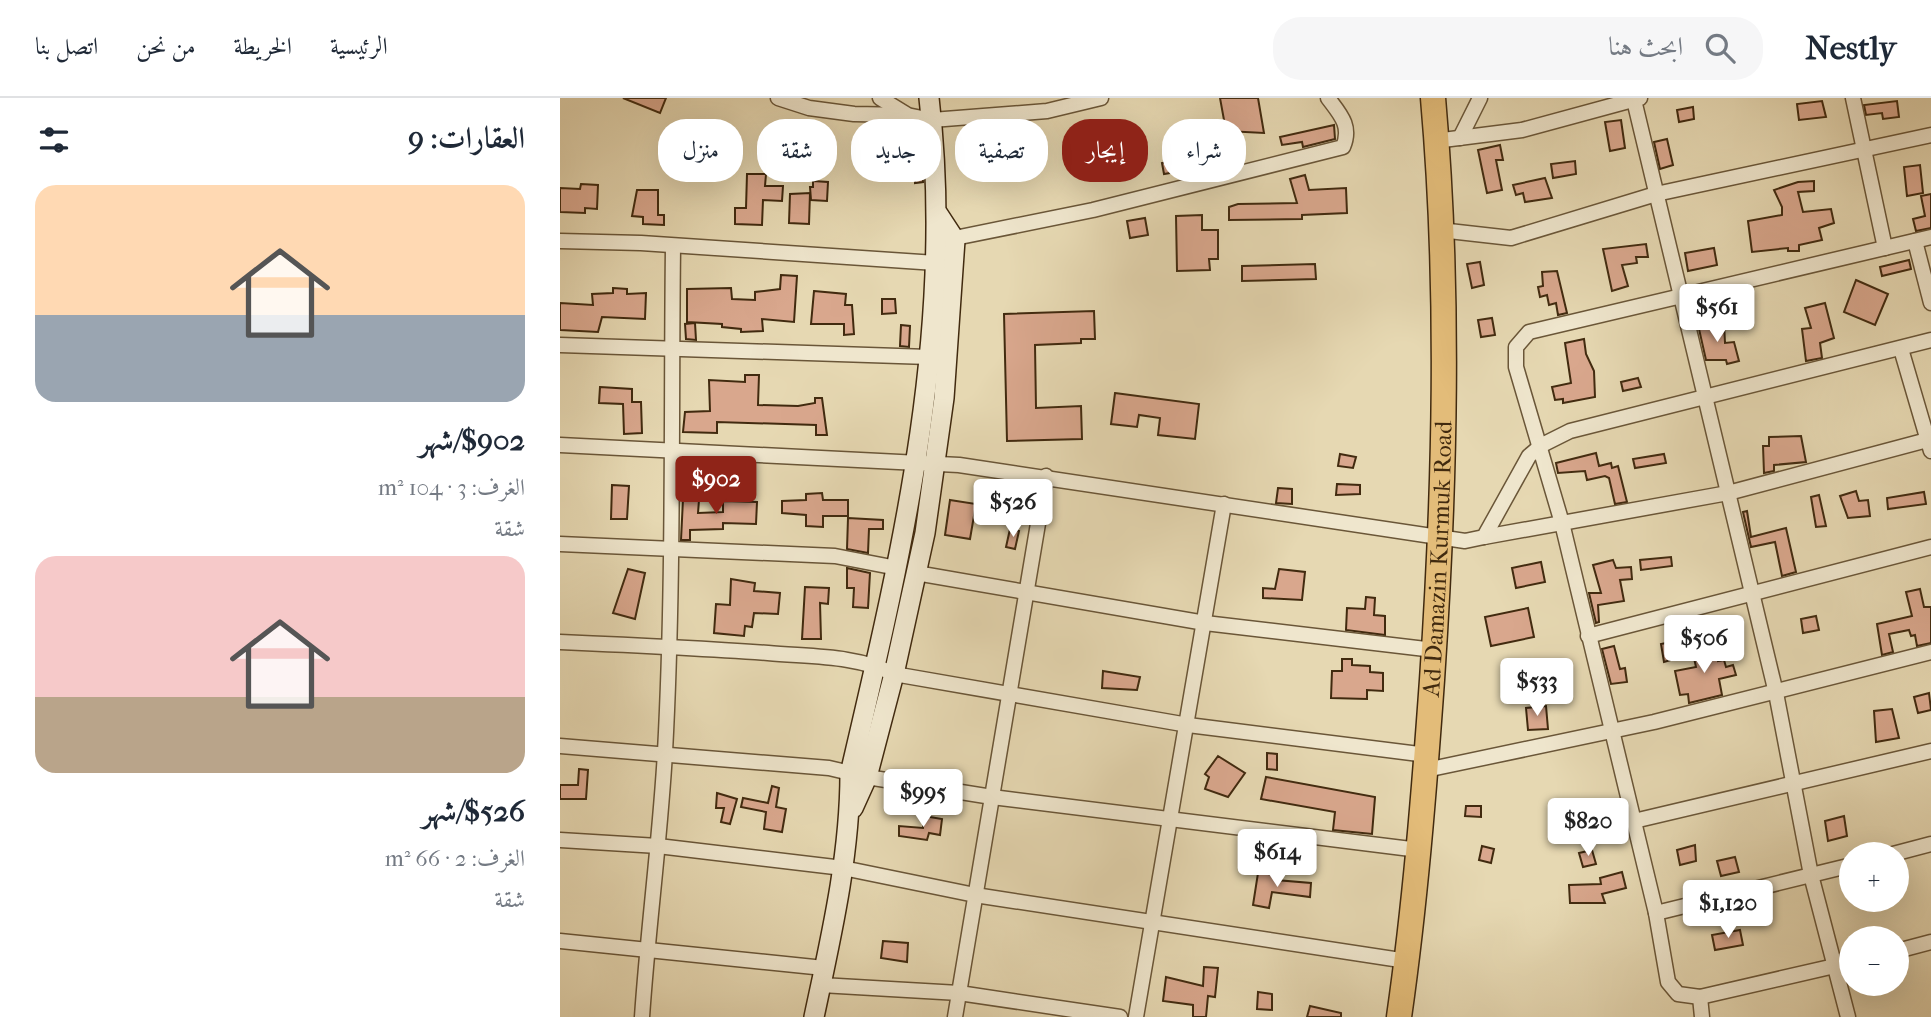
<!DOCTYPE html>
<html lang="ar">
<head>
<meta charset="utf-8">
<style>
	:root { --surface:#fff; --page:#f6f6f7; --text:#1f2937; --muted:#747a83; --line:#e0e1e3; --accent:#8f2418 }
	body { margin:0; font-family:"IM FELL French Canon",Amiri,serif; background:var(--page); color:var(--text); direction:rtl; height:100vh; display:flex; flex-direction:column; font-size:26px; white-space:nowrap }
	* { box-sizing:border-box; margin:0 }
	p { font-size:23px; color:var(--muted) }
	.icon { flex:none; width:38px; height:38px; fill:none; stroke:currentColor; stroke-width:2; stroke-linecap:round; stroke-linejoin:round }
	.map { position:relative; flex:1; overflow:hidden; direction:ltr }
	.panel { display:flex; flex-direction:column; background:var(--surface); width:560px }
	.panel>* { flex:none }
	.guide { position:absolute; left:21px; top:21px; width:665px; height:63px; direction:rtl; display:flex; gap:14px }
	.tools { position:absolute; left:1279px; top:744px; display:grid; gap:14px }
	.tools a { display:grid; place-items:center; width:70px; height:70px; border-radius:50%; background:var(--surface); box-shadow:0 7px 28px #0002; font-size:35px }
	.price { position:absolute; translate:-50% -60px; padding:0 16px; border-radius:7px; background:#fff; color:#222; font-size:23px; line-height:46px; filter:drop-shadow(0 2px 4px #0008) }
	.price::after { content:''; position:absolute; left:50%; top:42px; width:21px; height:16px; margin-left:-10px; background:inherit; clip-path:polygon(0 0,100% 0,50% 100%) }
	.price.current { background:var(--accent); color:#fff }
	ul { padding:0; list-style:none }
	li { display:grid; align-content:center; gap:14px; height:371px; padding:0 35px }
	li span { display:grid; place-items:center; height:217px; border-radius:21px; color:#555 }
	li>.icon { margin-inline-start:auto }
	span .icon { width:126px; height:126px; fill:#fffc; stroke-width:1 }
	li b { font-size:30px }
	h2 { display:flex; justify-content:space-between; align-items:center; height:84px; padding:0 35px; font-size:30px }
	.pill { padding:0 24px; border-radius:28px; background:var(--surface); box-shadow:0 7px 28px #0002; font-size:24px; line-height:63px }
	.pill.current { background:var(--accent); color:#fff }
	header { display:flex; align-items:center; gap:42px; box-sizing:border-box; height:98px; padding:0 35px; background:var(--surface); border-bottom:2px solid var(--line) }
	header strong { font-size:33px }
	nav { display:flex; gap:38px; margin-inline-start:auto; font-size:24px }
	.search { width:490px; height:63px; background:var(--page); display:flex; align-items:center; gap:18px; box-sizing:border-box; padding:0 24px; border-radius:28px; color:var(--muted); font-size:26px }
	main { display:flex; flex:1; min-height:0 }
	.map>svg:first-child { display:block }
</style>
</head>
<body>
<header>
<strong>Nestly</strong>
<div class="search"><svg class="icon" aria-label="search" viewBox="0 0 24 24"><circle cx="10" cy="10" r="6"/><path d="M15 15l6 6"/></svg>ابحث هنا</div>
<nav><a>الرئيسية</a><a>الخريطة</a><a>من نحن</a><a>اتصل بنا</a></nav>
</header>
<main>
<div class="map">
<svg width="1371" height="919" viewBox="0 0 1371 919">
	<rect width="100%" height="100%" fill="#e6d8b2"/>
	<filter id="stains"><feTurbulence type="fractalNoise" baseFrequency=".00286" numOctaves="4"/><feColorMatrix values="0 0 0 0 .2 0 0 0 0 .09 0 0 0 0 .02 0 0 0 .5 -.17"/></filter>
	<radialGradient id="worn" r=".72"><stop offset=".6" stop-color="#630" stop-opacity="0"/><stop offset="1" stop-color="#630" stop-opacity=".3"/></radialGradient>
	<g fill="#d9a78d" stroke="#412a0f" stroke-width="2">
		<path d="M63,0H106L100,15Z"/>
		<path d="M660,0H698L704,35L666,33Z"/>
		<path d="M1262,3L1266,19L1239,22L1237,6Z"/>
		<path d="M1337,3L1339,19L1323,21L1322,15L1306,17L1304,7Z"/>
		<path d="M1133,9L1134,21L1119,24L1117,12Z"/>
		<path d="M1061,22L1065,50L1050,53L1045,24Z"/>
		<path d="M774,27L775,41L743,49L742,44L722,47L720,39Z"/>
		<path d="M464,32L465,47L457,48L458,56L403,62L401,43Z"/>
		<path d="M1107,41L1113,67L1100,71L1094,44Z"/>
		<path d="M940,47L943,62H936L942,92L927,95L918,52Z"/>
		<path d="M356,52H361L363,84L355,85Z"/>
		<path d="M620,62L622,73L604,76L602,65Z"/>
		<path d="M1015,63L1016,76L993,80L991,66Z"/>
		<path d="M1360,67L1363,95L1347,98L1344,69Z"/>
		<path d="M187,76H206L205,88H223L222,103L203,102L202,127L175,126V110H186Z"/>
		<path d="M745,77L749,92L786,90L787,115L742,117V121L669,122V109L678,106L737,105L730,81Z"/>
		<path d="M985,80L992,100L965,104L963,95L956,97L953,87Z"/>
		<path d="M253,83L268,84L267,103L251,102L250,89H253Z"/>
		<path d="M1254,83V93L1238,94L1243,114L1271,111L1274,125L1259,130L1262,142L1239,147V153H1228V150L1192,154L1188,123L1222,117V109L1214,92L1238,84Z"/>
		<path d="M21,86L38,87L37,111L25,110V115L0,114V90L20,91Z"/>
		<path d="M77,92H98V117H104V127L83,126V119L72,118Z"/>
		<path d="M250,95L249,126L229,125L230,96Z"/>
		<path d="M1371,96V130L1356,133L1353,121L1365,118L1361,98Z"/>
		<path d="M642,117V132H658V161H649L650,172L617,173L616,118Z"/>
		<path d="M585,120L588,137L570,140L567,123Z"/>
		<path d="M1086,146L1088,159H1076L1077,165L1062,167L1068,188L1052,193L1043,151Z"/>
		<path d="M1154,150L1157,167L1128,173L1125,155Z"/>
		<path d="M1349,162L1351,171L1322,178L1320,169Z"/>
		<path d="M920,164L924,187L912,190L907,166Z"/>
		<path d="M755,166L756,181L682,183V168Z"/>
		<path d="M997,173L1007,215L998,217L996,205L989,207L987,197L980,199L978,189L983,188L982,174Z"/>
		<path d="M221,177L237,178L234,224L202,221L203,233L181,234V231L162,229V226L127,224V191L171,190L172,201L195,202V194L220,191Z"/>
		<path d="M1296,182L1328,196L1315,227L1284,214Z"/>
		<path d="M53,190L67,191V196L86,195L85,221L42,219L38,234L0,232V205L33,207L32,196L53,195Z"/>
		<path d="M254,193L286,196L285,207H292L294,236L284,237V226H251Z"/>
		<path d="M322,201H335L336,215L322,216Z"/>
		<path d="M1265,205L1274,240L1260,245L1262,260L1246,263L1242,231L1251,230L1245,210Z"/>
		<path d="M534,213L535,241H521V245L475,247L476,310L521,308L522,341L447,343L444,216Z"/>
		<path d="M932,220L935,237L921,239L918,222Z"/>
		<path d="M135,225L136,242L126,241L125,226Z"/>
		<path d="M1164,225L1165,245L1174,244L1179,263L1167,266L1166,262H1146L1139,231V226Z"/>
		<path d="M341,227L350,228L349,249L340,248Z"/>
		<path d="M1024,241L1026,256L1034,273L1035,299L1003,305V301L995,302L992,289L1011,285L1005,245Z"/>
		<path d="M185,277H199L198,307L238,308L255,305V300H262L267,337H256V327L157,324V335L123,334L125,314L150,313L149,282L185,284Z"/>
		<path d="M1078,280L1081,289L1063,293L1061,284Z"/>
		<path d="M40,289L72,291V304H81L82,335L64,336L63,306L39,305Z"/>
		<path d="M555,295L639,306L635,341L598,337L600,320L579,317L577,329L551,326Z"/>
		<path d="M1241,338L1246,364L1214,367V373L1204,375L1203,348H1209V339Z"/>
		<path d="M1036,355L1039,368L1051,365L1052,370L1058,368L1067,404L1055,406L1049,380L1045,378L1027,382L1025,373L998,375L996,365Z"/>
		<path d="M780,356L796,359L793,370L778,368Z"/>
		<path d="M1104,356L1106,365L1075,370L1073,361Z"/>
		<path d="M777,386L800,387V396L776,397Z"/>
		<path d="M52,387L69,388L67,421H51Z"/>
		<path d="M718,390L732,391V406L716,405Z"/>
		<path d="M1296,393L1299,403L1308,402L1310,418L1288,420L1280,398Z"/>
		<path d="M1364,394L1366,406L1328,411L1327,400Z"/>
		<path d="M262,395L263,402H288V418H263V429L246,428V417L222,415V403L246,402V396Z"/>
		<path d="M1259,397L1266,428L1256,429L1251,399Z"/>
		<path d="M123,401L139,402L138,415L163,414V403L197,404L196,426L163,425V431L130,432V442H121Z"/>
		<path d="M390,402L416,406L410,441L385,437Z"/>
		<path d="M1187,413L1191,439L1226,430L1236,474L1222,478L1215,444L1191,449L1183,414Z"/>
		<path d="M288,420L323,422V431H309L308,455L287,451Z"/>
		<path d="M450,431L459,433L455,451L446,449Z"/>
		<path d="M1111,459L1112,468L1081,472L1080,462Z"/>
		<path d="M1053,462L1056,470L1071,469L1072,481L1060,482L1064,503L1038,507L1039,524L1036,525L1029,495H1041L1033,467Z"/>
		<path d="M981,464L985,484L956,490L952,470Z"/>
		<path d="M287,470L310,475L308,510L293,509L294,490H287Z"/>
		<path d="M68,471L85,475L75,521L53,515Z"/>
		<path d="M719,471L745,474L742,502L703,500V490L715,491Z"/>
		<path d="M171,481L195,485L194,493L220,495L218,516L194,515L192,529L185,528L184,538L154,535L156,506L170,507Z"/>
		<path d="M245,489L269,490L268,506L260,505L261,541H242Z"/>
		<path d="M1360,491L1364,509H1371V545L1357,548L1355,537L1351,538L1349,532L1329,536L1333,554L1322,557L1317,526L1352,518L1346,494Z"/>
		<path d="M806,499L815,500L814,517L825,518V537L786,532L787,510L805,511Z"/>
		<path d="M968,510L974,539L931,548L925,519Z"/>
		<path d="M1256,518L1259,532L1243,535L1241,521Z"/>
		<path d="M1111,544L1114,561L1104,564L1101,546Z"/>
		<path d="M1153,545L1158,563L1164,562L1166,569L1173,567L1176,577L1159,581L1162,597L1129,605L1128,596L1120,597L1115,573L1136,569L1132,551Z"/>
		<path d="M1054,548L1060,571L1065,570L1067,584L1051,586L1042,551Z"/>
		<path d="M782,561H792V567L810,568V574L823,575V593L807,592V601L771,600L772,573H782Z"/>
		<path d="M543,573L580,579L577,592L542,590Z"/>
		<path d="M1369,595L1371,612L1358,615L1354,599Z"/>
		<path d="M986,608L988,631L968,632L966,610Z"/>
		<path d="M1332,611L1339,640L1316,644L1314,613Z"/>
		<path d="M707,655L717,656V672L707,671Z"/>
		<path d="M658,658L685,675L668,699L645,691L649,679L645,676Z"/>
		<path d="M19,671L28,672L26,701H0V687H18Z"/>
		<path d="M706,679L815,699L812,736L773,732L775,714L701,701Z"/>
		<path d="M212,688L219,690L216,709L226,711L222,734L204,731L206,714L181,709L183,700L208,705Z"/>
		<path d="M157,695L177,701L170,726L161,724L164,710H156Z"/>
		<path d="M906,708H921V719L905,718Z"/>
		<path d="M364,718L382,721L380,737L369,735L367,742L339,738V728L363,730Z"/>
		<path d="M1284,718L1287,738L1268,743L1265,723Z"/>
		<path d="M1135,747L1136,763L1120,767L1117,752Z"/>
		<path d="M922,748L934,751L931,765L919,762Z"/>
		<path d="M1032,752L1036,766L1023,769L1019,755Z"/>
		<path d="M1175,759L1179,774L1161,778L1157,763Z"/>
		<path d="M1062,774L1066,790L1042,796L1045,805H1010L1009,787L1041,786L1040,780Z"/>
		<path d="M698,775L717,777L716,782L751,785L750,799L712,794L709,810L693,807Z"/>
		<path d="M1180,832L1183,847L1155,852L1152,837Z"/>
		<path d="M323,843L348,845L347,864L321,860Z"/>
		<path d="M644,869L658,870L655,899L648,898L646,919H633V907L603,903L606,879L643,888Z"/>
		<path d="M698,894L712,896V912L697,911Z"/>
		<path d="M750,908L781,915V919H747Z"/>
	</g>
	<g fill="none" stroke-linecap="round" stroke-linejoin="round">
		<g stroke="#6a5638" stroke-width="17">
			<g id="street">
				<path d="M218,0L249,10L294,16L347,17L372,22L487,13L541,0"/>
				<path d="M320,0L346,16"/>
				<path d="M1293,0L1325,150"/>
				<path d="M1074,2L1216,595L1251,777L1288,919"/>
				<path d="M900,40L920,0"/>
				<path d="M875,43L962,32L1080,0"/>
				<path d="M880,132L951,140L1096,96L1371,37"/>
				<path d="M385,142L533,112L783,49C792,28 780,16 768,0"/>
				<path d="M0,143L81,145L376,165"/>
				<path d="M1355,143L1371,205"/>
				<path d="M0,247L369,259"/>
				<path d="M1341,251L1371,353"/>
				<path d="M0,347L399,367L905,443L924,439L969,358L982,347L1010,333L1371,242"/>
				<path d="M924,439L1168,395L1371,341"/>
				<path d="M0,446L275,458L337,470"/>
				<path d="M356,475L645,525L874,552"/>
				<path d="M1028,538L1371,449"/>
				<path d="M0,544C70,547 139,550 208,555C250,559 296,557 334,576L628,627L867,657"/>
				<path d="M0,648L269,670L307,679L432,699L859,752"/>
				<path d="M866,672L1094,624L1371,554"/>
				<path d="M1074,723L1371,653"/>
				<path d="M0,742L98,748L283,770L415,797L847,863"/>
				<path d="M1333,756L1371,746"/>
				<path d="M1292,767L1096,815L1002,425L956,269V249L969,234L1371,139"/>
				<path d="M1096,815L1108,884L1118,896L1140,899L1292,864"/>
				<path d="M0,843L264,870"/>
				<path d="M1337,853L1371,844"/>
				<path d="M261,887L399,895L560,919"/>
				<path d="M1140,899L1142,919"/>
				<path d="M82,919C88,830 100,743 105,654C114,486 111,317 113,149"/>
				<path d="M395,919L486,378"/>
				<path d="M576,919L664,406"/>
			</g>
		</g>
		<g stroke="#412a0f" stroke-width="22">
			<g id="secondary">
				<path d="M293,710L307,679L334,576L365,435L384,300L395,142L378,116"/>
				<path d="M254,919C271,839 290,758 290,676C342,454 396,229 369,0"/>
			</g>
		</g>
		<g stroke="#412a0f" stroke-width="27">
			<g id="highway">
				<path id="s1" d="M839,919C855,807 864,695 872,582C885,389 890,193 873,0"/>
			</g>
		</g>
		<use href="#street" stroke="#efe6cd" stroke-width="14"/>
		<use href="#secondary" stroke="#efe6cd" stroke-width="19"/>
		<use href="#highway" stroke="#e3bc79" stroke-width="24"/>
	</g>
	<g text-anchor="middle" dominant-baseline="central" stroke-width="7" stroke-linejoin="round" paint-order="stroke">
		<g font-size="24" fill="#412a0f" stroke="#efe6cd">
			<text stroke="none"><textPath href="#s1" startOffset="460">Ad Damazin Kurmuk Road</textPath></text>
		</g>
	</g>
	<rect width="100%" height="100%" filter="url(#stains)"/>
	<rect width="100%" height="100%" fill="url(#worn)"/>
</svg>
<div class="tools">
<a>+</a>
<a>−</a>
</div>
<b class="price" style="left:1157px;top:246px">$561</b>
<b class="price current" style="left:156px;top:418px">$902</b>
<b class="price" style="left:453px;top:441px">$526</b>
<b class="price" style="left:1144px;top:577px">$506</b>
<b class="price" style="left:977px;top:620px">$533</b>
<b class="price" style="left:363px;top:731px">$995</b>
<b class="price" style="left:1028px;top:760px">$820</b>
<b class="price" style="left:717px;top:791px">$614</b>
<b class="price" style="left:1168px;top:842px">$1,120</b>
<div class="guide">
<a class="pill">شراء</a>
<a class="pill current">إيجار</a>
<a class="pill">تصفية</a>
<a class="pill">جديد</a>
<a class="pill">شقة</a>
<a class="pill">منزل</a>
</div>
</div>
<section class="panel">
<h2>العقارات: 9<svg class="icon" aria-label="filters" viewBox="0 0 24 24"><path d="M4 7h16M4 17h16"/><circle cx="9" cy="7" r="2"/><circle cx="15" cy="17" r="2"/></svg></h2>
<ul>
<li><span style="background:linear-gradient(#ffd9b3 60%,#9aa5b1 0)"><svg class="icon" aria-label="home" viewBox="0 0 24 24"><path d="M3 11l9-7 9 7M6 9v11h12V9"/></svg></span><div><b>$902/شهر</b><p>الغرف: 3 · 104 m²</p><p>شقة</p></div></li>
<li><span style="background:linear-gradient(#f6c9c9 65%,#b9a48a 0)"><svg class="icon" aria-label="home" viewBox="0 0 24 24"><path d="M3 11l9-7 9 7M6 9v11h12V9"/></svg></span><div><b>$526/شهر</b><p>الغرف: 2 · 66 m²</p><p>شقة</p></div></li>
</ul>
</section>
</main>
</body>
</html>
